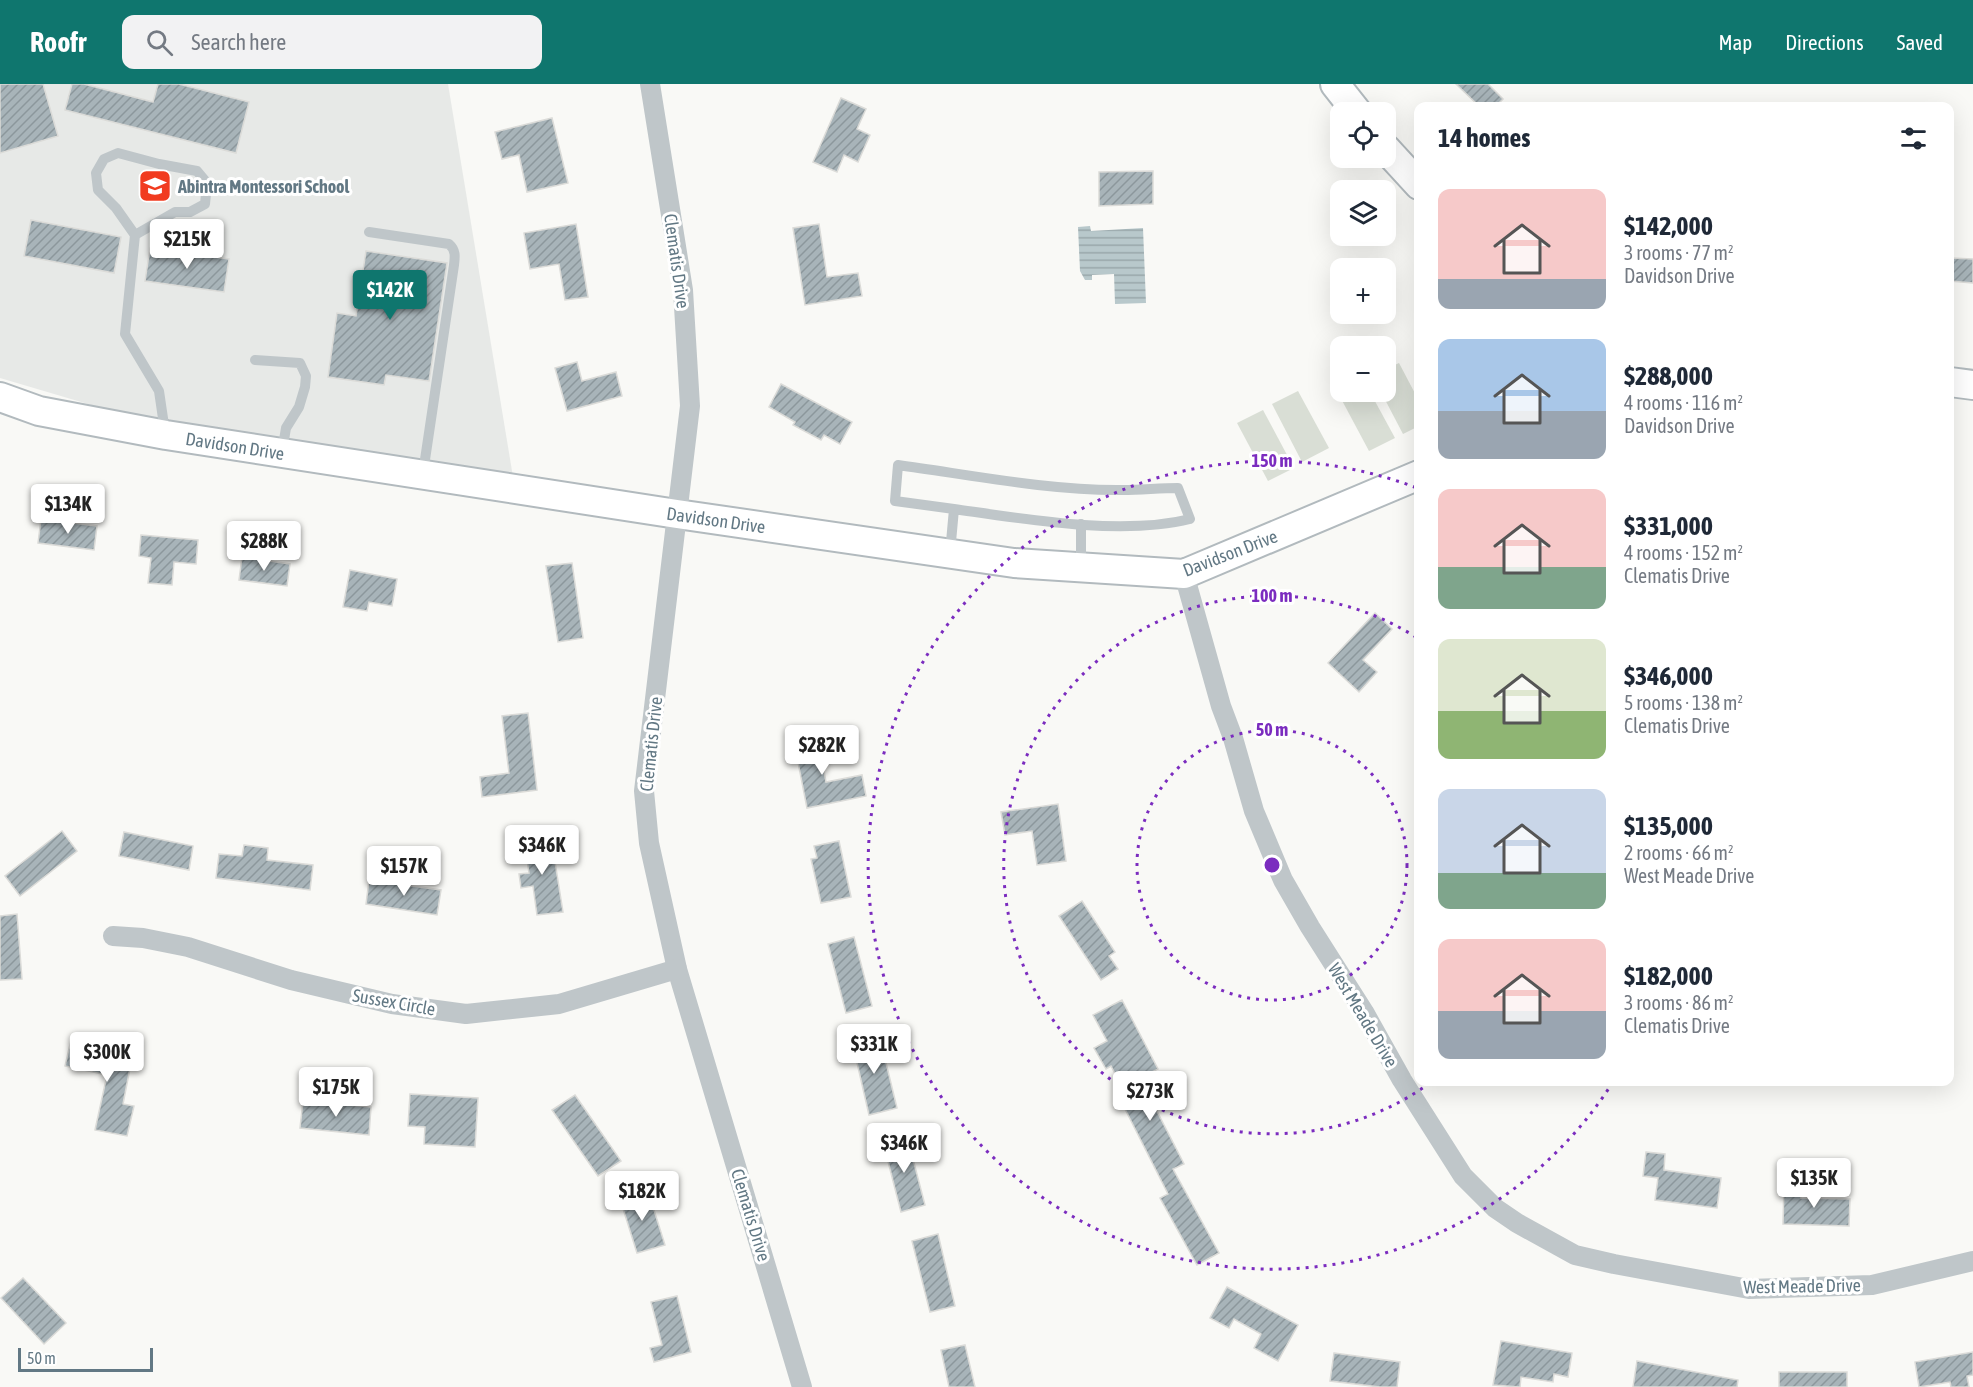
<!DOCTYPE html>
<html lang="en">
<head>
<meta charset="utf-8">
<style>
	:root { --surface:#fff; --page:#f2f2f3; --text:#1f2937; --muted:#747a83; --accent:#0f766e }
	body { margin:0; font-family:"Asap Condensed",sans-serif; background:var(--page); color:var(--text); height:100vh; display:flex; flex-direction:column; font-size:22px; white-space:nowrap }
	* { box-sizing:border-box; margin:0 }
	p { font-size:20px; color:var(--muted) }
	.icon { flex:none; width:33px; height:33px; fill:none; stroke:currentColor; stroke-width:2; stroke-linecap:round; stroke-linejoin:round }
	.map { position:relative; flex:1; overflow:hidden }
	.sheet { position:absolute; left:1414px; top:18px; width:540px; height:984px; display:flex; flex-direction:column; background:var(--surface); border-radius:12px; box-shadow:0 6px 24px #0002 }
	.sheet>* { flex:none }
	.buttons { position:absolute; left:1330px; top:18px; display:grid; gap:12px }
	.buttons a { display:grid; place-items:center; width:66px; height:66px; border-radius:12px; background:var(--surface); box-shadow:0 6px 24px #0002; font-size:30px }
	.scale { position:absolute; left:18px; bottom:15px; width:135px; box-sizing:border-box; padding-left:6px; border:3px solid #627884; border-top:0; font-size:16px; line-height:21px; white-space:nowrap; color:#627884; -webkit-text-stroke:4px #fff; paint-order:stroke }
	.price { position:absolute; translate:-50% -51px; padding:0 14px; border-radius:6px; background:#fff; color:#222; font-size:20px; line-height:39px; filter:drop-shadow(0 2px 3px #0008) }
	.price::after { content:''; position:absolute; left:50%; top:36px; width:18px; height:14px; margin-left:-9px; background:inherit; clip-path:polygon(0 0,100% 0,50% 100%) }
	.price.selected { background:var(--accent); color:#fff }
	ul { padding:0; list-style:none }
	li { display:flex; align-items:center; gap:18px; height:150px; padding:0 24px }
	li span { display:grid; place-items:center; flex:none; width:168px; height:120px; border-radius:12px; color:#555 }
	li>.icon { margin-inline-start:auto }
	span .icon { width:72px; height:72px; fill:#fffc; stroke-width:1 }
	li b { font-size:26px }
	h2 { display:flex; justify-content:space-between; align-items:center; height:72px; padding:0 24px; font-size:26px }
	header { display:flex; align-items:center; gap:36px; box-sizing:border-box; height:84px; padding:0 30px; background:var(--accent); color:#fff }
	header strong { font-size:28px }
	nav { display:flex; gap:33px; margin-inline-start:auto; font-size:21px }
	.search { width:420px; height:54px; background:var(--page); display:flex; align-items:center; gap:15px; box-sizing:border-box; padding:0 21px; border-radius:12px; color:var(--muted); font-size:22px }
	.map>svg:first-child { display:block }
</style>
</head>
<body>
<header>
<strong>Roofr</strong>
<div class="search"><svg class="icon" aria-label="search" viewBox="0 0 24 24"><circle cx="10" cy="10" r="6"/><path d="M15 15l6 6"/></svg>Search here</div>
<nav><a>Map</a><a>Directions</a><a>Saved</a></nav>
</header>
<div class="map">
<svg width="1973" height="1303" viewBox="0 0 1973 1303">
	<defs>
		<pattern id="water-rules" width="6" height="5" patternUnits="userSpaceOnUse" patternTransform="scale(1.5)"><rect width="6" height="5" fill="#b8c8cb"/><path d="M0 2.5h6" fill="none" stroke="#99a7aa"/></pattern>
		<pattern id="building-hatch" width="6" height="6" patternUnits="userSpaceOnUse" patternTransform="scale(1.5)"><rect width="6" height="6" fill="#a8b4b9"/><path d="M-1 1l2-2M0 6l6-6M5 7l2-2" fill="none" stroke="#8c979c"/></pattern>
	</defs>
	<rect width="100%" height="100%" fill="#f9f9f6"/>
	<path fill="#e7e9e7" d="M0,0H448L513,393L115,328L0,294Z"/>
	<g fill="#d9ded5">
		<path d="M1399,279L1419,317V342L1403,350L1381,308H1386V285Z"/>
		<path d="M1298,307L1329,364L1302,378L1272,320Z"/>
		<path d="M1342,308H1370L1395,354L1369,367L1338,309Z"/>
		<path d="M1263,326L1294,384L1268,397L1237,339Z"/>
	</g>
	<path fill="url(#water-rules)" d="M1090,142L1091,147L1143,144L1146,219L1115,220L1114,190L1092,191V196H1085L1080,187L1078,143Z"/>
	<g fill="url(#building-hatch)" stroke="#dbdbd8" stroke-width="1.5">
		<path d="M0,0H43L58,52L0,69Z"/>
		<path d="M72,0H84L153,18L158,0H179L249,18L236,69L65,26Z"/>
		<path d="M1456,0H1488L1503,15L1496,22H1479Z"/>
		<path d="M841,14L866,25L857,45L870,51L858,78L844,71L837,88L813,78Z"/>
		<path d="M552,34L568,99L527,108L519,71L502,75L495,48Z"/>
		<path d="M1153,87V120L1099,122V88Z"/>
		<path d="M31,136L121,153L114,189L24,172Z"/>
		<path d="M576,140L588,213L565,216L559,180L530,185L524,149Z"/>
		<path d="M819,140L827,193L858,189L862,212L805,221L793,144Z"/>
		<path d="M150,164L229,175L224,208L145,197Z"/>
		<path d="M366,167L447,179L429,297L386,291L384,301L328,293L337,229L356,232Z"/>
		<path d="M1950,174L1973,175V199L1950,197Z"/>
		<path d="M577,278L582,297L616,288L622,312L567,327L555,284Z"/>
		<path d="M781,300L852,338L840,360L824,351L821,356L793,341L795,338L769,323Z"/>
		<path d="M41,435L97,442L94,466L38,459Z"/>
		<path d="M141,451L198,456L196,480L174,478L172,501L148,499L151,474L139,472Z"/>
		<path d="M242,473L290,480L287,502L239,496Z"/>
		<path d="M572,479L583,554L558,558L546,482Z"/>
		<path d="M350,486L397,495L392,522L369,518L367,527L343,523Z"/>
		<path d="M1375,529L1392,545L1363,576L1377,588L1359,608L1328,579Z"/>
		<path d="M528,629L537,706L482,713L480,693L509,689L502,632Z"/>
		<path d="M817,648L826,698L862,691L866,712L807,724L793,653Z"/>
		<path d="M1058,720L1066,777L1037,781L1032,747L1005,751L1001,728Z"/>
		<path d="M62,747L77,767L20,812L5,792Z"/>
		<path d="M124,748L193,762L189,786L119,772Z"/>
		<path d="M551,753L563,828L537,831L533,802L521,804L519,790L529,789L524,757Z"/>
		<path d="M839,757L851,813L821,819L811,775L817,774L814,762Z"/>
		<path d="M244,761L268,764L267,776L313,781L310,806L216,794L219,770L242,772Z"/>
		<path d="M369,796L441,806L437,831L366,820Z"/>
		<path d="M1082,817L1115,868L1109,872L1118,885L1101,896L1059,832Z"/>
		<path d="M17,830L22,895L0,896V832Z"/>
		<path d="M854,853L872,922L846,929L828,860Z"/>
		<path d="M1122,916L1158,985L1140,994L1184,1080L1173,1085L1219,1169L1197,1181L1160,1114L1168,1110L1124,1023L1130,1019L1111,982L1106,985L1094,964L1107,957L1093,931Z"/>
		<path d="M879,950L897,1024L869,1031L852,957Z"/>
		<path d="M71,956L133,969L123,1020L134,1022L127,1052L95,1046L107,991L65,982Z"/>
		<path d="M410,1010L478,1014L475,1063L424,1060L425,1043L408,1042Z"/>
		<path d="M575,1011L621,1077L598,1092L552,1026Z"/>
		<path d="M303,1017L371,1023L369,1051L300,1044Z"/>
		<path d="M907,1052L925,1121L901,1128L883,1058Z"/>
		<path d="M1646,1068L1665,1070L1664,1086L1721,1094L1717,1124L1655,1116L1658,1094L1643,1092Z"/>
		<path d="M1784,1100H1801V1114L1850,1115L1849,1142L1783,1140Z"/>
		<path d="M648,1107L665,1161L637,1169L620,1115Z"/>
		<path d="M938,1150L955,1222L930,1228L912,1157Z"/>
		<path d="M23,1194L66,1239L44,1260L1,1214Z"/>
		<path d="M1227,1203L1298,1241L1278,1277L1254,1264L1261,1250L1234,1235L1229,1244L1210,1234Z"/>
		<path d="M677,1212L691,1268L654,1278L650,1264L662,1261L651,1218Z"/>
		<path d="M1501,1257L1572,1269L1568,1293L1554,1290L1553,1298L1521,1293L1520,1303L1493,1301Z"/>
		<path d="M965,1261L975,1303H949L941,1266Z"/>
		<path d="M1973,1268V1291L1967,1292L1969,1303H1951L1950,1298L1919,1303L1915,1278Z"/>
		<path d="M1334,1269L1400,1278L1397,1303H1380L1330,1297Z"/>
		<path d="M1637,1277L1738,1296L1737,1303H1633Z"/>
		<rect x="1779" y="1288" width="68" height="15"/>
	</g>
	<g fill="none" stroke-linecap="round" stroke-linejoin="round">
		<g stroke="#b2babe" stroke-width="32">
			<g id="secondary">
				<path d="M1335,0L1357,28"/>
				<path d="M1386,65L1419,101"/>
				<path d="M1950,298L1973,301"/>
				<path d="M0,313L39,327L166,351L677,430L1014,479L1184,490L1419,391"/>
			</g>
		</g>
		<g stroke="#bfc6c9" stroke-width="10">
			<path d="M369,148L449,160C456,166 455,173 454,181L423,389"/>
			<path d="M135,151L175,128H190L205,120L207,99L197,87L159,80L118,69L104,75L96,89L98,106L116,124L135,151L125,250L159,307L165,348"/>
			<path d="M255,276L300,279L306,292L305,303L299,323L286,344L282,368"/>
			<path d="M1081,440V483"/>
			<path d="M950,469L954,425L895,417L898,381C971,391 1050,407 1123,406C1141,406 1160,404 1178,404L1190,435C1122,452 1024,435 954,425"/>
		</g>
		<g stroke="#bfc6c9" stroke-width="20">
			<path d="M650,0L683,206L690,322L644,707L649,759L677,885L802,1303"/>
			<path d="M1184,490L1221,622L1233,654L1254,727L1283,796L1310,843L1364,928L1402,996L1463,1092L1495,1124L1517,1139L1575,1171L1614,1180L1749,1205L1872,1201L1973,1177"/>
			<path d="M113,852L143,854L188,863L291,896L392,920L466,930L559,920L677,885"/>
		</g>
		<use href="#secondary" stroke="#fff" stroke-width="28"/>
	</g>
	<g fill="none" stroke="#7b2cbf" stroke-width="3" stroke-dasharray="3 6">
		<circle cx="1272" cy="781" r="135"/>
		<path d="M1430 999A269 269 0 1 1 1419 555"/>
		<path d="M1613 998A404 404 0 1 1 1417 404"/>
	</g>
	<defs>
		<g id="school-square" transform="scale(1.725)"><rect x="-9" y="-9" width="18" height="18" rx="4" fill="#f13b1f" stroke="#fff"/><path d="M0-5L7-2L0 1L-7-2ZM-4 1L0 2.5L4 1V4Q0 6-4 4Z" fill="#fff"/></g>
	</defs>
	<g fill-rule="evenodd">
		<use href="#school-square" x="155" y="102"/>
	</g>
	<g text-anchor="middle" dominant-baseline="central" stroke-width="6" stroke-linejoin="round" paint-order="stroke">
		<g font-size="18" font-weight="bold" fill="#627884" stroke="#fff" text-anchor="start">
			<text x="178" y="102">Abintra Montessori School</text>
		</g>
		<g font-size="18" fill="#627884" stroke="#fff">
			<text transform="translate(677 177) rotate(82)">Clematis Drive</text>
			<text transform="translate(235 362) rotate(9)">Davidson Drive</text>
			<text transform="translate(716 436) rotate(8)">Davidson Drive</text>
			<text transform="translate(1230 469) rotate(-21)">Davidson Drive</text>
			<text transform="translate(651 660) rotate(-84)">Clematis Drive</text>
			<text transform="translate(394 918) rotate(10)">Sussex Circle</text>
			<text transform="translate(1363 931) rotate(59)">West Meade Drive</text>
			<text transform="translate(751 1131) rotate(73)">Clematis Drive</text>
			<text transform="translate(1802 1202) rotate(-1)">West Meade Drive</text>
		</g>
	</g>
	<circle cx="1272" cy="781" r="9" fill="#7b2cbf" stroke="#fff" stroke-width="3"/>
	<g font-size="18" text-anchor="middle" font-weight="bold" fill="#7b2cbf" stroke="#fff" stroke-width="6" stroke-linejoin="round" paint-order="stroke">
		<text x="1272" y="383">150 m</text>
		<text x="1272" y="518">100 m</text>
		<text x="1272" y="652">50 m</text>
	</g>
</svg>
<div class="buttons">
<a><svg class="icon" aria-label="locate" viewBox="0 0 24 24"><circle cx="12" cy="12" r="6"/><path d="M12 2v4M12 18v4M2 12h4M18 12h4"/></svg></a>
<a><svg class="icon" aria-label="layers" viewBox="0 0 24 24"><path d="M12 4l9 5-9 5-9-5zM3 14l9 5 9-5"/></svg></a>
<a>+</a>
<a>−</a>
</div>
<div class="scale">50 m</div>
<b class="price" style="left:187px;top:186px">$215K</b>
<b class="price selected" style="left:390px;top:237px">$142K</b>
<b class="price" style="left:68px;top:451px">$134K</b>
<b class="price" style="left:264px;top:488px">$288K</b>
<b class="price" style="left:822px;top:692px">$282K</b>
<b class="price" style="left:542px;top:792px">$346K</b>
<b class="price" style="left:404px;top:813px">$157K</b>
<b class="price" style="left:874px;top:991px">$331K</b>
<b class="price" style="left:107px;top:999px">$300K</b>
<b class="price" style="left:336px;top:1034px">$175K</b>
<b class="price" style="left:1150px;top:1038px">$273K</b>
<b class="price" style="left:904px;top:1090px">$346K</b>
<b class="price" style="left:1814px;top:1125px">$135K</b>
<b class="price" style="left:642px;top:1138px">$182K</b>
<section class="sheet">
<h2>14 homes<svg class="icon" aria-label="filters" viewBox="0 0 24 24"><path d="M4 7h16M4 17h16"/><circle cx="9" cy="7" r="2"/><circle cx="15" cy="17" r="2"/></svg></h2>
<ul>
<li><span style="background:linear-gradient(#f6c9c9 75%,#9aa5b1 0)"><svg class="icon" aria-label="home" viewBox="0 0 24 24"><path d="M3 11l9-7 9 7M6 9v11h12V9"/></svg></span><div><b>$142,000</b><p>3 rooms · 77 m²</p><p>Davidson Drive</p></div></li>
<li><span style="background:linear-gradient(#a9c7e8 60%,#9aa5b1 0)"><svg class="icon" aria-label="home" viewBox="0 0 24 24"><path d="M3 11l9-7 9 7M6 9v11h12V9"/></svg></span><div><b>$288,000</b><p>4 rooms · 116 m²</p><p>Davidson Drive</p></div></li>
<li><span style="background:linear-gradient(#f6c9c9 65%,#7fa58c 0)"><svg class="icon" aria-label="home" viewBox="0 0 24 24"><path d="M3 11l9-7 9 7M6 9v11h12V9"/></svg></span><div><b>$331,000</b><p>4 rooms · 152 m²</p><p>Clematis Drive</p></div></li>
<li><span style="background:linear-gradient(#dfe7d0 60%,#8fb573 0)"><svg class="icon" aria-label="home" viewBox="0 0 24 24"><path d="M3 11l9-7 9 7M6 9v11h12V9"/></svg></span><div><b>$346,000</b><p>5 rooms · 138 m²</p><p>Clematis Drive</p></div></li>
<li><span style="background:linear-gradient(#c9d6e8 70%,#7fa58c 0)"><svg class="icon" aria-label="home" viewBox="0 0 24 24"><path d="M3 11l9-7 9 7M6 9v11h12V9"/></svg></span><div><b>$135,000</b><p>2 rooms · 66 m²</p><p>West Meade Drive</p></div></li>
<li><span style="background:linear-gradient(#f6c9c9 60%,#9aa5b1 0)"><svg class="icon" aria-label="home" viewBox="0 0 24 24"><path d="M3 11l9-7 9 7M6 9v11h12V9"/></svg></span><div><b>$182,000</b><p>3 rooms · 86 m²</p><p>Clematis Drive</p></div></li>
</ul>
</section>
</div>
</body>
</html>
